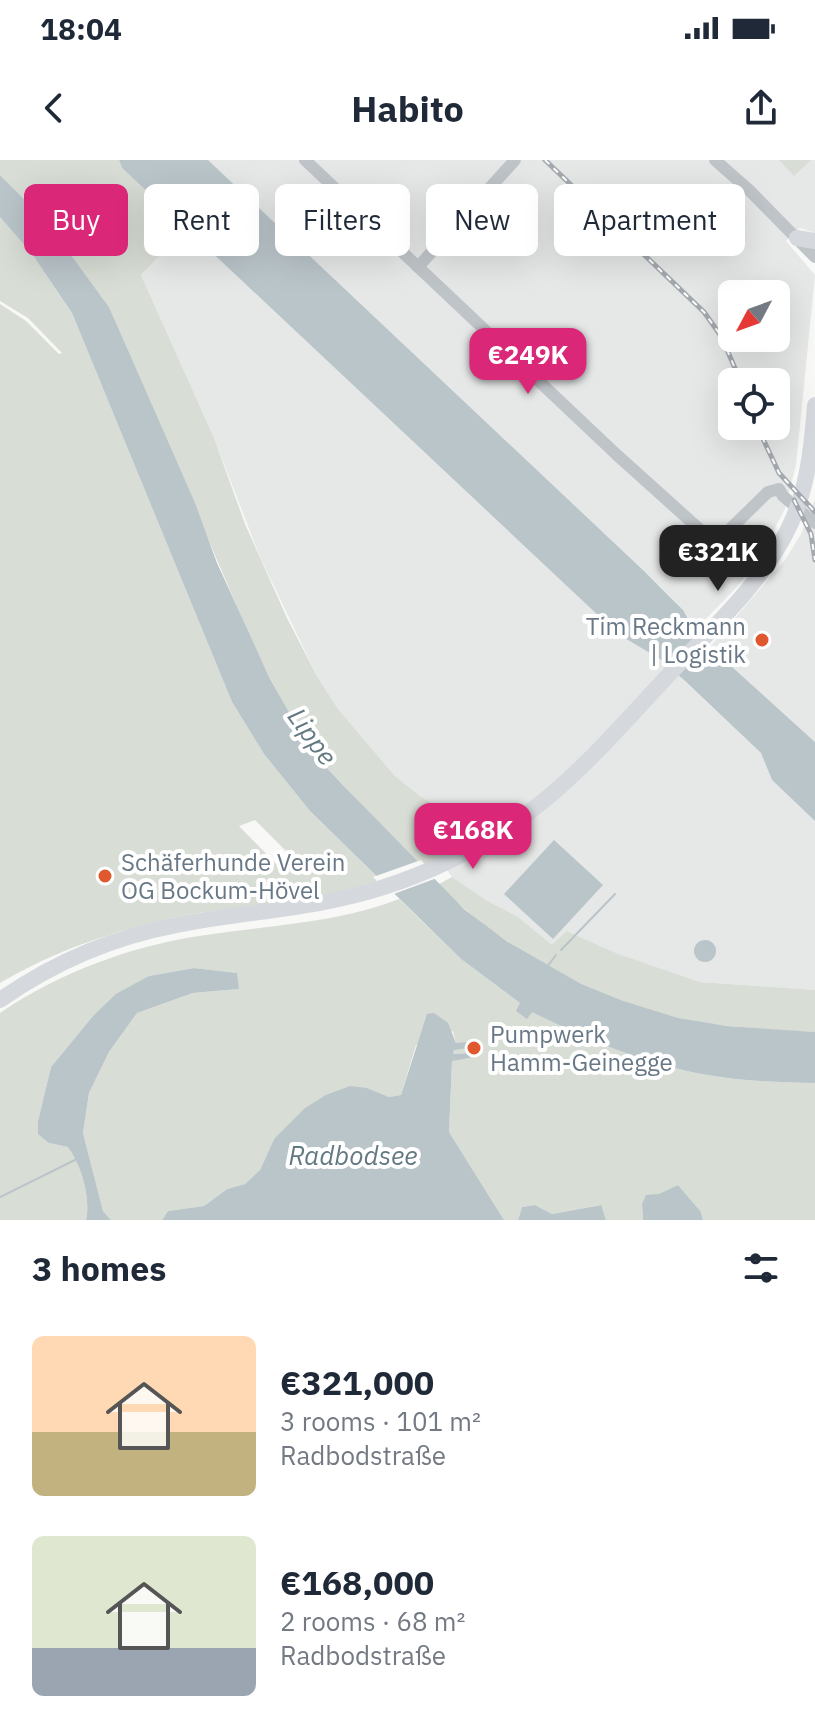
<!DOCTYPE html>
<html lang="en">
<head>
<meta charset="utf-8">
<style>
	:root { --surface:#fff; --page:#f6f6f7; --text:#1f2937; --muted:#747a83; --accent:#db2777 }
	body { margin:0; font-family:"IBM Plex Sans",sans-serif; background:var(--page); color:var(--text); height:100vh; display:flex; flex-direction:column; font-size:30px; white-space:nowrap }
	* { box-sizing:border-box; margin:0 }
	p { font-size:26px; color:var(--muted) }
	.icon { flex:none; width:44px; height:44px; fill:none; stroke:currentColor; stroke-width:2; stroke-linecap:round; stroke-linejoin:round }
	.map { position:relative; height:1060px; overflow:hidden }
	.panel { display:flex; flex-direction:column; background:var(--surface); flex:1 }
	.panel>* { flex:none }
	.hud { position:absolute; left:24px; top:24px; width:768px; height:72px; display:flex; gap:16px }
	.needle { width:52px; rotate:229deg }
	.tools { position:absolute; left:718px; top:120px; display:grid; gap:16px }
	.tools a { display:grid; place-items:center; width:72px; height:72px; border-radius:12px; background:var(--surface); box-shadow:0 8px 32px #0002; font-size:40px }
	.price { position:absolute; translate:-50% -68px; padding:0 18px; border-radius:16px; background:var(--accent); color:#fff; font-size:26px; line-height:52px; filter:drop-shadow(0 2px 4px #0008) }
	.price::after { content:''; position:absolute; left:50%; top:48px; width:24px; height:18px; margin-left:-12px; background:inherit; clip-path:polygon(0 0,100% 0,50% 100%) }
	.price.on { background:#222; color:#fff }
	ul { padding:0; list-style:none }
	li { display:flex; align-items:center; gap:24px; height:200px; padding:0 32px }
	li span { display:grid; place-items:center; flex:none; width:224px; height:160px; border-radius:12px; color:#555 }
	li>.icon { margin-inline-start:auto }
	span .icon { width:96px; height:96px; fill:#fffc; stroke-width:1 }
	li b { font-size:34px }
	h2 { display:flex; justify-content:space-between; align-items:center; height:96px; padding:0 32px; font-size:34px }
	.pill { padding:0 28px; border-radius:12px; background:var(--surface); box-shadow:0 8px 32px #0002; font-size:28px; line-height:72px }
	.pill.on { background:var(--accent); color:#fff }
	.status { display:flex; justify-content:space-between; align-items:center; height:56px; padding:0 40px; background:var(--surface); direction:ltr }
	.status svg { height:22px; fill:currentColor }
	header { display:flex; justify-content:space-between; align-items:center; height:104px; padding:0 32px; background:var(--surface); font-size:36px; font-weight:700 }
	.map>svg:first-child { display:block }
</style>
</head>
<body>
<div class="status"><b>18:04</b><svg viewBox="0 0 49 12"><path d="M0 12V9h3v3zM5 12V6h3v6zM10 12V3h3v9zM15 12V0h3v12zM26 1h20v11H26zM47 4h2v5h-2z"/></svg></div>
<header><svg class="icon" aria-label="back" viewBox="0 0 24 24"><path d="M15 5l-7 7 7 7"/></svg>Habito<svg class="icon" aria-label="share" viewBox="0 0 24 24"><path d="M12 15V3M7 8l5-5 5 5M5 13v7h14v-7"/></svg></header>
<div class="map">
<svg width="815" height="1060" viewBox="0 0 815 1060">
	<rect width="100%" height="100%" fill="#f8f8f6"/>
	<g fill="#e6e7e7" fill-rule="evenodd">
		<path d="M208,0H815V73L800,68L786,81L815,115L796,305L785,349L755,405L735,429L695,470L683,450L664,430ZM732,134H776V178H732ZM732,222H776V266H732Z"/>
		<path d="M186,68L618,474L661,499L761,593L772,620L815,661V830L700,822L617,794L568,771L552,786L518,757L486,740L452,717L439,699L467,664L420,636L395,616L338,549L318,518L260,397L214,278L141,115Z"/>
		<path d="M815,339V582L710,487L785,400L801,374Z"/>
	</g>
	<g fill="#d8ddd5" fill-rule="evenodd">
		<path d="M0,0H119L122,8L186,68L141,115L214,278L245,364L287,458L318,518L338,549L395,616L420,636L467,664L466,683L421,707L312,592L270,519L247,470L109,147L74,99L26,41L0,15Z"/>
		<path d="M779,0H811L794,16Z"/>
		<path d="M0,57L32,94L72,153L232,542L264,594L310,651L381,721C355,727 330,735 304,739C262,747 218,748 177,757C115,770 54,791 0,823V144L26,161L59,194L62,193L28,158L0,141ZM255,660L294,699L295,705L284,712L239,666Z"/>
		<path d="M452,717L486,740L518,757L552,785L567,771L618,794L700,822L815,830V872C770,870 725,867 681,859C590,841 505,787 437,725Z"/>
		<path d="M399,739L461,799L520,843L527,858L531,851C596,884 662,911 735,919C761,922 788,922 815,923V1060H703L701,1052L678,1025L642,1044L643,1060H606L600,1045L552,1054L535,1045L522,1047L518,1060H504L449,972L452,900L470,898L469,893L452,894L456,883L453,871L416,885L401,935L389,937L367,928L274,979L260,1010L245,1024L227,1029L204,1046L168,1051L162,1060H111L103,1051L83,973L89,933L109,892L137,853L193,833L239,829L236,813L194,808L149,816L93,856L51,907L38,961L49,983L69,987C81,1004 91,1038 86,1060H0V853C60,812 133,785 206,775C271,765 337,763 399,739Z"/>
	</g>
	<g fill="#bac5ca">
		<path d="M119,0H208L644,411L683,450L703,485L710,487L815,582V661L772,620L761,593L685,521L660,499L618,474L122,8Z"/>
		<path d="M0,15L26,41L74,99L109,147L195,343L217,403L270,519L312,592L342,624L464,749L508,782L581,824L623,841L678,858L727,866L815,872V923C788,922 761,922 735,919C662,911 596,884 532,852L527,859L516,851L520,843L461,799L310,651L264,594L232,542L72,153L32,94L0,57Z"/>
		<path d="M554,680L603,725L553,779L504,734Z"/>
		<circle cx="705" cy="791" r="11"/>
		<path d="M194,808L237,813L239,829L193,833L137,853L109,892L89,933L83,973L103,1051L111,1060H86C91,1038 81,1004 68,987L49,983L38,974V961L51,907L93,856L116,834L149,816Z"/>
		<path d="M434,853L448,863L456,883L468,882V888L454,890L453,894L469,893L470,898L452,901L449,972L504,1060H162L168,1051L204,1046L227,1029L245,1024L260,1010L274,979L305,948L326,935L350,926L367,928L389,937L401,935L427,854Z"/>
		<path d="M678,1025L701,1052L703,1060H643L642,1044L646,1035L659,1034Z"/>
		<path d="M535,1045L552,1054L601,1045L606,1060H518L522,1047Z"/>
	</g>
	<path fill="#f8f8f6" d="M421,700L437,718L391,735L373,717Z"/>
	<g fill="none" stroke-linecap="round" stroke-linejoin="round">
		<g stroke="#bac5ca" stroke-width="2">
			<path d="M561,790L615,734"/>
			<path d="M547,807L556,795"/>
			<path d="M0,1037L77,999"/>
		</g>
		<g stroke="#bfc4c8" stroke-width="12">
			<path d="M305,0L617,295L707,376L719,377L724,375L768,332L779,329L783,336L815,363"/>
			<path d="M715,0L750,31L815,97"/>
			<path d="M418,107L515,0"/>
		</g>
		<g stroke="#d5d9dd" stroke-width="16">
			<path d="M797,78L815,81"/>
			<path d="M0,840C53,803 113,777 177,765C246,751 317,749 384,727C434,711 482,687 524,656C582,614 629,556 679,504C720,460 766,418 791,363C808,326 812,285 815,245"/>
		</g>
		<g stroke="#a3a9af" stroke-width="5">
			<g id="rail">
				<path d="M545,0L704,152L721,176L741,222"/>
				<path d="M757,266L779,313L815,352"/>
				<path d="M794,340L811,374L815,400"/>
			</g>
		</g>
		<use href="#rail" stroke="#fff" stroke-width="2" stroke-dasharray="6" stroke-linecap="butt"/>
	</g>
	<g fill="#e0592e" stroke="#fff" stroke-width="3">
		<circle cx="762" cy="480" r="8"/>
		<circle cx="105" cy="716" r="8"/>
		<circle cx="474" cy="888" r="8"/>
	</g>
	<g text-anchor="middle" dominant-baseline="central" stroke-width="8" stroke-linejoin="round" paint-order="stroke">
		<g font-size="24" fill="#687886" stroke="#fff" text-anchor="start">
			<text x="746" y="466" text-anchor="end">Tim Reckmann<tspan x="746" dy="28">| Logistik</tspan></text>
			<text x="121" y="702">Schäferhunde Verein<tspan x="121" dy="28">OG Bockum-Hövel</tspan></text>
			<text x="490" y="874">Pumpwerk<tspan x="490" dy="28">Hamm-Geinegge</tspan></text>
		</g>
		<g font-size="26" font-style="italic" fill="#637982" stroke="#fff">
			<text transform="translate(313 576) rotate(54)">Lippe</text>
			<text x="353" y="995">Radbodsee</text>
		</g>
	</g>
</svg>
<div class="tools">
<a><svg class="needle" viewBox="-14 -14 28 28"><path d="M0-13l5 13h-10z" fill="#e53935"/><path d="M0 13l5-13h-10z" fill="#747a83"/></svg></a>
<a><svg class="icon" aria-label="locate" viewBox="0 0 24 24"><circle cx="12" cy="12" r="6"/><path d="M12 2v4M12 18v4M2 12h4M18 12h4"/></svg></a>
</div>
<b class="price" style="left:528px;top:236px">€249K</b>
<b class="price on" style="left:718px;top:433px">€321K</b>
<b class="price" style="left:473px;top:711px">€168K</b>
<div class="hud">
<a class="pill on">Buy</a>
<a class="pill">Rent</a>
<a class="pill">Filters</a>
<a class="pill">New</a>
<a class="pill">Apartment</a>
</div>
</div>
<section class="panel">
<h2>3 homes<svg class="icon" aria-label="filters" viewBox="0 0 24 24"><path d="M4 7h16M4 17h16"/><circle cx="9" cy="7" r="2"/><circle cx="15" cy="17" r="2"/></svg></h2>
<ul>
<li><span style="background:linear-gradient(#ffd9b3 60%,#c2b280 0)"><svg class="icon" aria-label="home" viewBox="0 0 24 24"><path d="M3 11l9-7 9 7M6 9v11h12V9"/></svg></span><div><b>€321,000</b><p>3 rooms · 101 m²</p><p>Radbodstraße</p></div></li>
<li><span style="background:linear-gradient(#dfe7d0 70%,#9aa5b1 0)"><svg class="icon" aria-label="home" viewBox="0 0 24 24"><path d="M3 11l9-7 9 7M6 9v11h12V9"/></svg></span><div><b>€168,000</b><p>2 rooms · 68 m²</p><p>Radbodstraße</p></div></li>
</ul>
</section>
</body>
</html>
